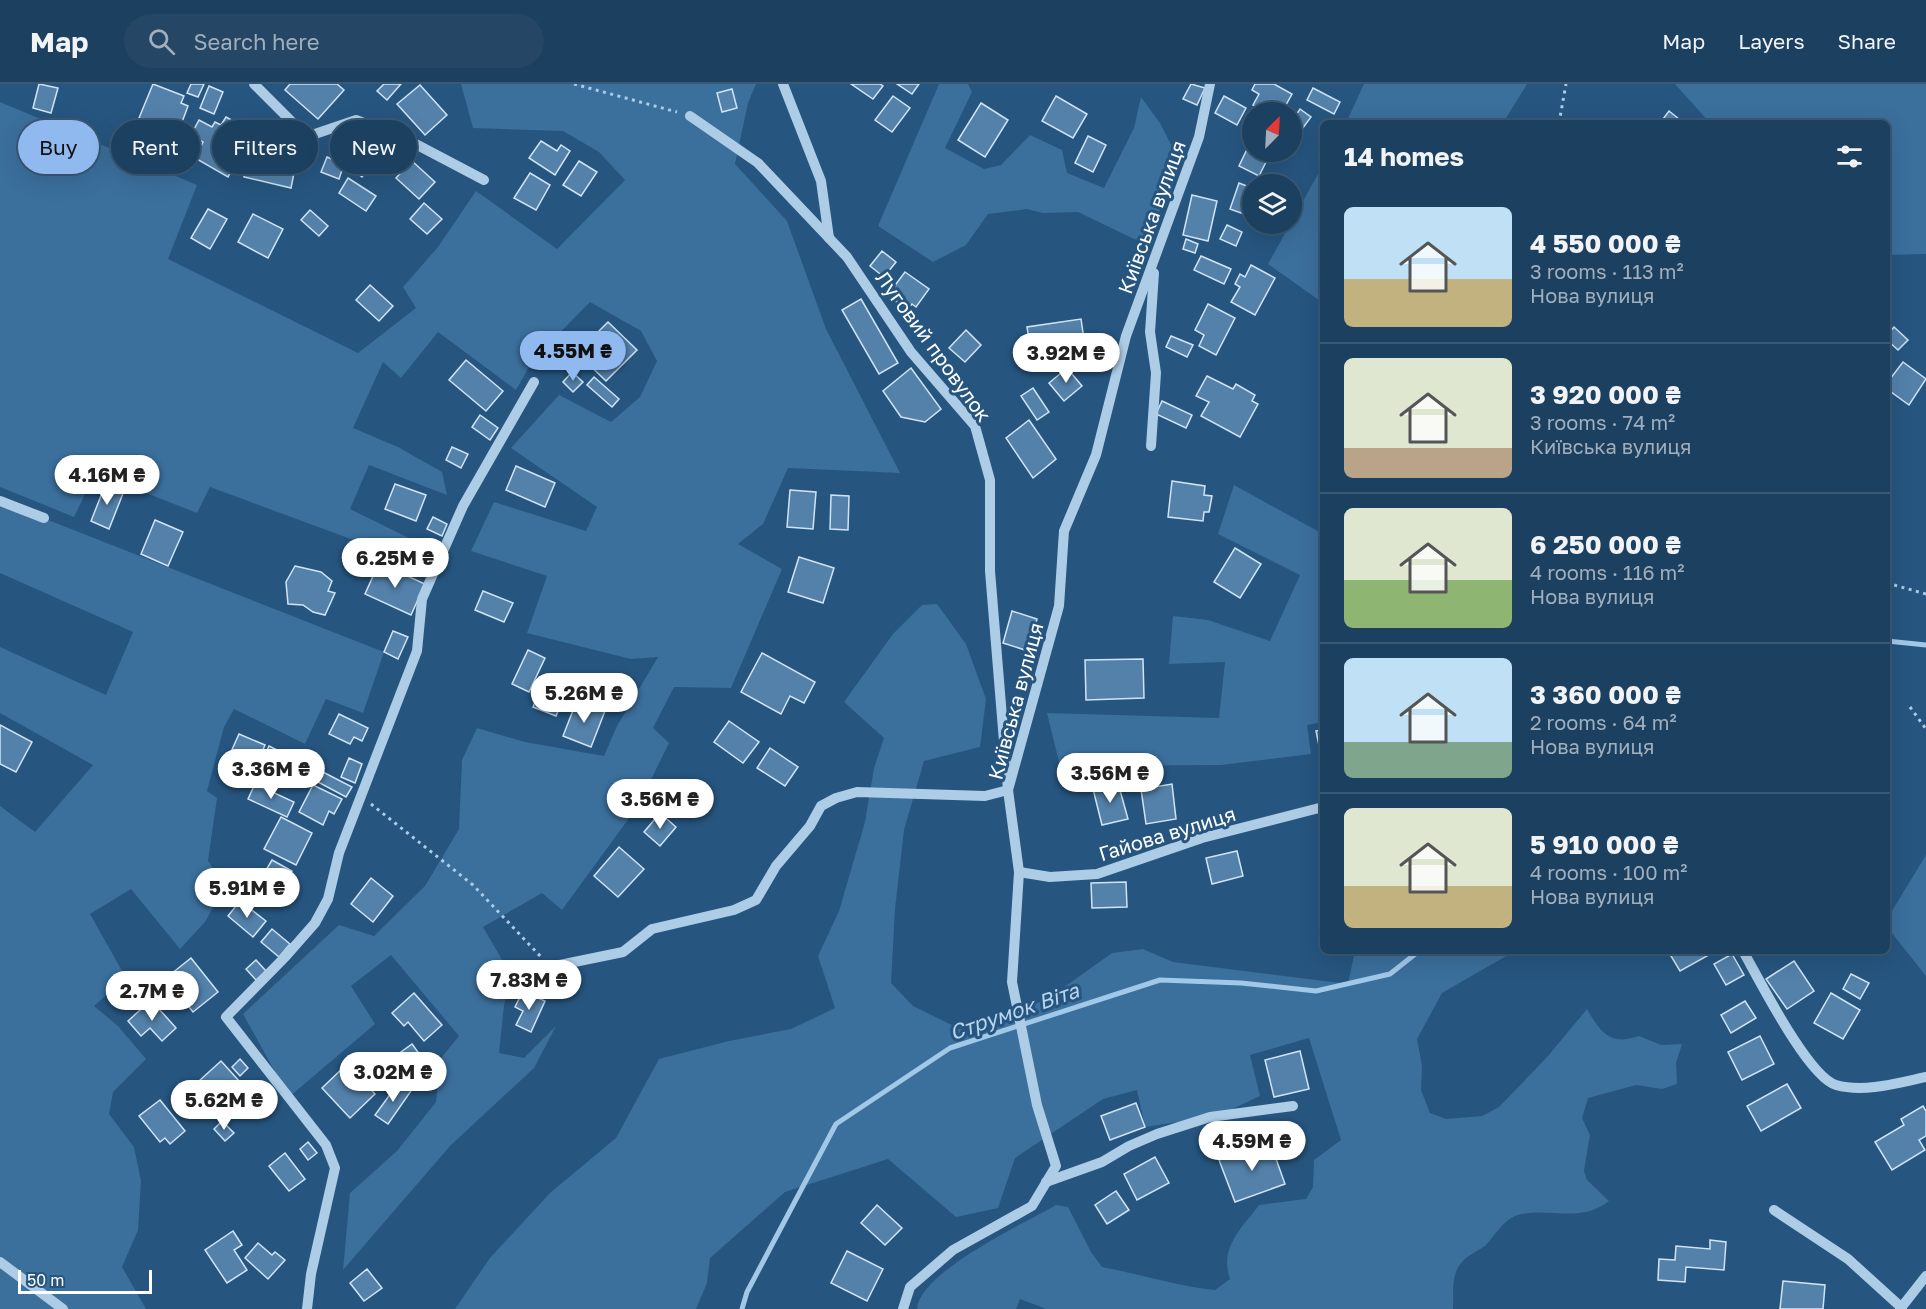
<!DOCTYPE html>
<html lang="en">
<head>
<meta charset="utf-8">
<style>
	:root { --surface:#1c405f; --page:#254765; --text:#f1f3f6; --muted:#a0afbd; --line:#3a5974; --accent:#90b9f0 }
	body { margin:0; font-family:"Golos Text",sans-serif; background:var(--page); color:var(--text); height:100vh; display:flex; flex-direction:column; font-size:22px; white-space:nowrap }
	* { box-sizing:border-box; margin:0 }
	p { font-size:20px; color:var(--muted) }
	.icon { flex:none; width:33px; height:33px; fill:none; stroke:currentColor; stroke-width:2; stroke-linecap:round; stroke-linejoin:round }
	.map { position:relative; flex:1; overflow:hidden }
	.panel { position:absolute; left:1320px; top:36px; width:570px; height:834px; display:flex; flex-direction:column; background:var(--surface); border-radius:9px; box-shadow:0 6px 24px #0002,0 0 0 2px var(--line) }
	.panel>* { flex:none }
	.banner { position:absolute; left:18px; top:36px; width:570px; height:54px; display:flex; gap:12px }
	.needle { width:39px; rotate:24deg }
	.buttons { position:absolute; left:1242px; top:18px; display:grid; gap:12px }
	.buttons a { display:grid; place-items:center; width:60px; height:60px; border-radius:50%; background:var(--surface); box-shadow:0 6px 24px #0002,0 0 0 2px var(--line); font-size:30px }
	.scale { position:absolute; left:18px; bottom:15px; width:134px; box-sizing:border-box; padding-left:6px; border:3px solid #fff; border-top:0; font-size:16px; line-height:21px; white-space:nowrap; color:#fff; -webkit-text-stroke:4px #26557f; paint-order:stroke }
	.price { position:absolute; translate:-50% -51px; padding:0 14px; border-radius:21px; background:#fff; color:#222; font-size:20px; line-height:39px; filter:drop-shadow(0 2px 3px #0008) }
	.price::after { content:''; position:absolute; left:50%; top:36px; width:18px; height:14px; margin-left:-9px; background:inherit; clip-path:polygon(0 0,100% 0,50% 100%) }
	.price.current { background:var(--accent); color:#111 }
	ul { padding:0; list-style:none }
	li { display:flex; align-items:center; gap:18px; height:150px; padding:0 24px }
	li+li { border-top:2px solid var(--line) }
	li span { display:grid; place-items:center; flex:none; width:168px; height:120px; border-radius:9px; color:#555 }
	li>.icon { margin-inline-start:auto }
	span .icon { width:72px; height:72px; fill:#fffc; stroke-width:1 }
	li b { font-size:26px }
	h2 { display:flex; justify-content:space-between; align-items:center; height:72px; padding:0 24px; font-size:26px }
	.tag { padding:0 21px; border-radius:27px; background:var(--surface); box-shadow:0 6px 24px #0002,0 0 0 2px var(--line); font-size:21px; line-height:54px }
	.tag.current { background:var(--accent); color:#111 }
	header { display:flex; align-items:center; gap:36px; box-sizing:border-box; height:84px; padding:0 30px; background:var(--surface); border-bottom:2px solid var(--line) }
	header strong { font-size:28px }
	nav { display:flex; gap:33px; margin-inline-start:auto; font-size:21px }
	.search { width:420px; height:54px; background:var(--page); display:flex; align-items:center; gap:15px; box-sizing:border-box; padding:0 21px; border-radius:33px; color:var(--muted); font-size:22px }
	.map>svg:first-child { display:block }
</style>
</head>
<body>
<header>
<strong>Map</strong>
<div class="search"><svg class="icon" aria-label="search" viewBox="0 0 24 24"><circle cx="10" cy="10" r="6"/><path d="M15 15l6 6"/></svg>Search here</div>
<nav><a>Map</a><a>Layers</a><a>Share</a></nav>
</header>
<div class="map">
<svg width="1926" height="1225" viewBox="0 0 1926 1225">
	<rect width="100%" height="100%" fill="#26557f"/>
	<g fill="#3b6f9c">
		<path d="M461,0H756L748,19L735,80L787,137L826,245L900,389L788,384L763,440L738,460L782,485L731,604L674,603L653,644L669,659L638,722L562,826L542,809L483,843L512,893L504,921L499,969L524,974L556,942L534,984L450,1062L343,1186L350,1109L397,1067L436,1018L441,974L459,952L391,871L351,902L375,940L289,1013L243,930L339,841L374,852L425,802L459,745L462,676L477,644L525,658L604,672L617,642L658,573L631,575L527,549L547,492L471,467L494,418L586,447L597,423L511,364L559,311L611,338L640,313L657,277L641,247L590,218L533,276L516,306L438,248L401,294L383,278L353,344L398,363L442,388L447,411L369,381L350,425L409,454L402,474L210,403L197,429L95,389L74,433L0,403V18L197,101L168,175L358,269L416,224L403,203L438,163L476,107L557,165L625,96L599,68L563,47L473,44Z"/>
		<path d="M939,0H968L972,8L945,64L984,85L1001,81L1030,51L1062,66L1067,89L1104,104L1134,44L1141,13L1160,39L1179,76L1148,158L1134,155L1078,128L1043,129L1027,125L988,130L966,161L933,178L878,142Z"/>
		<path d="M1364,0H1527L1503,39H1346Z"/>
		<path d="M1675,0H1926V170L1887,171V39H1710Z"/>
		<path d="M1323,81V219L1268,180Z"/>
		<path d="M1234,401L1323,450V638L1307,641L1311,670L1221,681L1060,682L1047,629L1219,634L1225,578L1169,580L1173,532L1208,536L1270,557L1300,491L1218,450Z"/>
		<path d="M0,417L384,568L363,629L326,615L305,660L234,625L224,643L207,707L217,714L208,777L225,802L205,838L180,865L131,805L90,830L126,894L94,922L118,942L146,975L113,1008L109,1030L134,1063L141,1097L138,1146L122,1183L146,1225H0V722L35,748L93,681L0,629V563L106,611L133,548L0,489Z"/>
		<path d="M937,520L966,560L986,615L980,663L924,677L904,746L895,825L891,899L913,922L960,945L1046,916L1112,869L1143,865L1173,878L1348,900L1355,867H1515L1442,909L1417,955L1422,982L1421,1006L1430,1029L1446,1035L1482,1032L1499,1023L1548,972L1587,925C1601,949 1610,962 1639,952L1661,961L1682,960L1676,979L1677,1000L1662,1005L1636,1001L1588,1014L1582,1034L1590,1051L1584,1087L1587,1096L1609,1117C1579,1141 1546,1121 1515,1132C1502,1138 1495,1151 1486,1161C1479,1167 1469,1170 1463,1177C1450,1190 1454,1209 1453,1225H1046L1020,1215L1016,1225H917C919,1188 1025,1139 1056,1121L1068,1123L1091,1168L1102,1183C1140,1190 1176,1202 1215,1206L1230,1195C1219,1164 1241,1145 1259,1121L1306,1115L1313,1103L1314,1076L1341,1056L1309,954L1250,971L1260,1012L1217,1032L1145,1043L1137,1006L1103,1015L1015,1074L998,1124L956,1133L888,1075L785,1108L710,1174L707,1199L696,1225H455L490,1174L550,1109L616,1054L659,975L729,957L791,945L835,924L818,872L839,827L865,738L874,684L884,654L844,618L893,550L922,521Z"/>
		<path d="M1926,771V892L1887,843V835Z"/>
	</g>
	<g fill="none" stroke-linecap="round" stroke-linejoin="round">
		<g stroke="#a1c8e6" stroke-width="5">
			<path d="M1887,557L1926,561"/>
			<path d="M742,1225L747,1208L836,1040L950,964L1160,896L1241,899L1316,907L1390,890L1419,867"/>
		</g>
	</g>
	<g fill="#5381aa" stroke="#d0e4f5" stroke-width="1.5">
		<path d="M39,0L58,4L51,29L33,24Z"/>
		<path d="M153,0L184,12L181,19L188,22L181,41L173,38L170,45L139,34Z"/>
		<path d="M191,0H204L198,13L187,9Z"/>
		<path d="M290,0H337L344,6L318,35L285,6Z"/>
		<path d="M384,0H401L387,16L377,7Z"/>
		<path d="M851,0H880L883,2L873,15Z"/>
		<path d="M897,0H919L912,10Z"/>
		<path d="M1191,0L1205,4L1197,21L1183,15Z"/>
		<path d="M1255,0H1274L1292,10L1282,28H1267L1253,21L1259,10L1252,6Z"/>
		<path d="M420,1L447,31L425,51L397,20Z"/>
		<path d="M209,2L223,8L214,30L200,24Z"/>
		<path d="M1313,4L1340,18L1334,30L1307,16Z"/>
		<path d="M732,5L737,24L722,28L717,9Z"/>
		<path d="M893,12L910,24L892,48L875,36Z"/>
		<path d="M1056,12L1087,30L1073,54L1042,37Z"/>
		<path d="M1224,12L1246,24L1237,41L1215,29Z"/>
		<path d="M981,19L1008,36L985,73L958,56Z"/>
		<path d="M1300,25L1311,33L1294,56L1292,37Z"/>
		<path d="M1669,27L1684,39H1660Z"/>
		<path d="M226,33L237,39L232,48L248,56L228,93L195,74L203,58L191,51L199,36L212,43L215,38L221,41Z"/>
		<path d="M1088,52L1106,61L1093,88L1075,79Z"/>
		<path d="M1252,55V68H1271L1259,92L1239,82Z"/>
		<path d="M270,57L288,61V77L296,79L291,104L244,93L249,69L262,72L264,62L269,63Z"/>
		<path d="M541,57L557,67L561,61L570,67L555,91L529,74Z"/>
		<path d="M356,71L370,82L362,93L347,81Z"/>
		<path d="M327,73L344,80L339,95L321,88Z"/>
		<path d="M412,77L435,98L419,115L396,94Z"/>
		<path d="M579,77L597,88L581,112L563,101Z"/>
		<path d="M530,89L550,101L536,126L514,114Z"/>
		<path d="M348,94L376,112L366,127L339,109Z"/>
		<path d="M1239,99L1252,104V133L1230,125Z"/>
		<path d="M1192,111L1217,117L1208,157L1183,151Z"/>
		<path d="M424,119L442,135L427,150L410,135Z"/>
		<path d="M208,125L227,135L210,165L191,154Z"/>
		<path d="M310,126L328,142L319,152L301,136Z"/>
		<path d="M253,130L283,145L268,174L238,158Z"/>
		<path d="M1227,141L1242,148L1236,162L1220,155Z"/>
		<path d="M1186,155L1198,160L1195,169L1183,165Z"/>
		<path d="M882,167L896,178L884,193L870,182Z"/>
		<path d="M1201,172L1231,185L1224,200L1194,186Z"/>
		<path d="M1251,181L1275,194L1255,231L1231,218L1240,203L1235,200L1240,190L1245,193Z"/>
		<path d="M905,188L929,205L916,223L912,220L908,225L892,215L898,207L893,204Z"/>
		<path d="M370,201L393,222L379,237L356,216Z"/>
		<path d="M861,215L898,279L879,290L842,226Z"/>
		<path d="M1208,220L1235,234L1216,271L1199,262L1204,251L1195,246Z"/>
		<path d="M1081,235L1087,276L1033,283L1027,243Z"/>
		<path d="M608,238L637,266L606,297L577,269Z"/>
		<path d="M1894,243L1908,256L1898,266L1887,256V251Z"/>
		<path d="M966,246L981,261L965,278L949,264Z"/>
		<path d="M1171,252L1193,261L1187,273L1166,263Z"/>
		<path d="M466,276L503,307L486,327L449,296Z"/>
		<path d="M1903,278L1926,295L1909,321L1887,305V299Z"/>
		<path d="M911,284L941,325L925,338L901,333L883,307Z"/>
		<path d="M1067,284L1082,302L1064,317L1049,299Z"/>
		<path d="M572,288L583,298L573,308L563,298Z"/>
		<path d="M1207,292L1233,305L1236,300L1255,311L1252,317L1258,320L1240,353L1201,332L1209,318L1196,312Z"/>
		<path d="M594,293L619,315L612,323L587,301Z"/>
		<path d="M1033,304L1049,328L1037,336L1021,312Z"/>
		<path d="M1162,317L1192,331L1186,344L1156,330Z"/>
		<path d="M480,331L498,344L490,356L472,343Z"/>
		<path d="M1029,336L1056,375L1033,394L1006,354Z"/>
		<path d="M452,363L468,370L461,384L446,376Z"/>
		<path d="M516,382L555,399L545,423L506,406Z"/>
		<path d="M1172,397L1205,402L1204,411L1212,412L1209,428H1204L1203,437L1168,433Z"/>
		<path d="M106,399L124,407L109,445L91,437Z"/>
		<path d="M395,400L426,411L416,437L385,425Z"/>
		<path d="M790,406L816,408L813,445L787,443Z"/>
		<path d="M831,411L849,412L848,446L830,445Z"/>
		<path d="M433,433L447,440L442,452L427,445Z"/>
		<path d="M155,436L183,448L168,482L141,470Z"/>
		<path d="M1235,464L1261,480L1240,514L1214,498Z"/>
		<path d="M799,473L834,484L823,519L788,508Z"/>
		<path d="M379,479L425,500L411,531L365,510Z"/>
		<path d="M295,482L321,488L332,497L328,507L335,509L325,531L313,528L303,521L288,520L286,498Z"/>
		<path d="M483,507L513,519L504,538L475,526Z"/>
		<path d="M1012,527L1037,535L1028,567L1003,559Z"/>
		<path d="M393,547L408,553L398,575L384,568Z"/>
		<path d="M528,566L545,574L529,608L512,600Z"/>
		<path d="M762,569L815,598L804,619L790,612L781,630L741,608Z"/>
		<path d="M1143,575L1144,614L1086,616L1085,576Z"/>
		<path d="M542,601L565,611L556,632L533,623Z"/>
		<path d="M577,616L605,627L591,663L563,652Z"/>
		<path d="M339,630L368,644L362,657L354,653L350,660L329,650Z"/>
		<path d="M729,637L759,658L743,679L714,658Z"/>
		<path d="M0,641L32,658L16,688L0,680Z"/>
		<path d="M1323,646V681L1316,647Z"/>
		<path d="M239,650L265,661L253,690L226,679Z"/>
		<path d="M269,662L311,683L305,697L262,677Z"/>
		<path d="M770,664L798,683L785,702L757,684Z"/>
		<path d="M349,674L362,680L355,699L341,693Z"/>
		<path d="M321,687L352,703L346,713L316,697Z"/>
		<path d="M1118,699L1128,735L1102,741L1093,705Z"/>
		<path d="M255,700L294,718L287,733L248,715Z"/>
		<path d="M1172,700L1176,735L1146,740L1141,705Z"/>
		<path d="M313,701L342,715L334,730L329,727L323,741L299,728Z"/>
		<path d="M660,729L676,743L660,762L644,748Z"/>
		<path d="M281,733L312,749L296,781L264,765Z"/>
		<path d="M619,763L644,785L618,813L594,792Z"/>
		<path d="M1237,767L1243,792L1212,800L1206,774Z"/>
		<path d="M272,776L292,787L283,804L262,793Z"/>
		<path d="M371,794L393,812L373,838L351,820Z"/>
		<path d="M1126,798L1127,823L1092,824L1091,799Z"/>
		<path d="M240,817L266,837L253,853L228,832Z"/>
		<path d="M272,845L290,860L279,873L261,858Z"/>
		<path d="M1668,867H1716L1680,887Z"/>
		<path d="M1732,870L1744,891L1726,901L1714,880Z"/>
		<path d="M191,874L218,908L193,928L166,894Z"/>
		<path d="M256,876L266,887L256,896L246,885Z"/>
		<path d="M1794,877L1814,907L1787,925L1766,895Z"/>
		<path d="M1851,890L1869,899L1860,915L1843,905Z"/>
		<path d="M523,907L545,917L531,948L516,941L523,927L515,923Z"/>
		<path d="M414,909L442,941L424,957L408,938L404,942L392,929Z"/>
		<path d="M1831,909L1860,926L1843,955L1814,939Z"/>
		<path d="M151,916L176,944L162,957L150,944L141,952L128,937Z"/>
		<path d="M1745,917L1756,934L1731,949L1721,931Z"/>
		<path d="M1760,952L1774,980L1742,996L1728,968Z"/>
		<path d="M412,960L423,975L411,983L401,968Z"/>
		<path d="M1300,967L1309,1005L1274,1013L1265,976Z"/>
		<path d="M240,975L248,984L240,992L232,983Z"/>
		<path d="M221,977L240,998L217,1018L199,997Z"/>
		<path d="M347,980L375,1010L350,1034L322,1004Z"/>
		<path d="M399,998L411,1007L388,1040L375,1031Z"/>
		<path d="M1787,1000L1801,1024L1761,1047L1747,1022Z"/>
		<path d="M160,1016L185,1047L170,1060L165,1054L160,1058L139,1032Z"/>
		<path d="M1136,1019L1145,1043L1110,1056L1101,1032Z"/>
		<path d="M1923,1022L1926,1027V1052L1919,1056L1925,1066L1892,1086L1875,1058L1904,1041L1901,1035Z"/>
		<path d="M222,1037L234,1049L225,1057L214,1045Z"/>
		<path d="M308,1058L317,1069L308,1076L300,1065Z"/>
		<path d="M1270,1058L1285,1100L1235,1118L1219,1076Z"/>
		<path d="M285,1069L305,1095L289,1107L269,1082Z"/>
		<path d="M1155,1073L1169,1099L1137,1116L1124,1090Z"/>
		<path d="M1116,1107L1129,1126L1107,1140L1095,1121Z"/>
		<path d="M877,1121L902,1144L885,1161L861,1139Z"/>
		<path d="M233,1147L242,1161L234,1166L247,1186L227,1199L205,1166Z"/>
		<path d="M1710,1156L1726,1158L1724,1186L1686,1183L1685,1198L1658,1196L1659,1175L1675,1176L1676,1162L1710,1165Z"/>
		<path d="M258,1159L272,1171L275,1168L285,1176L268,1195L245,1174Z"/>
		<path d="M847,1167L883,1185L867,1217L831,1199Z"/>
		<path d="M367,1185L382,1204L364,1217L350,1199Z"/>
		<path d="M1783,1197L1825,1201L1823,1225H1780Z"/>
	</g>
	<g fill="none" stroke-linecap="round" stroke-linejoin="round">
		<g stroke="#adcce6" stroke-width="3" stroke-dasharray="3 4.5" stroke-linecap="butt">
			<path d="M574,0L677,28"/>
			<path d="M1559,39L1566,0"/>
			<path d="M1887,499L1926,510"/>
			<path d="M1910,623L1926,645"/>
			<path d="M371,720L473,801L542,874"/>
		</g>
		<g stroke="#adcce6" stroke-width="10">
			<path d="M254,0L297,43L312,51L356,36L408,56L484,96"/>
			<path d="M783,0L821,97L829,154"/>
			<path d="M1151,362L1156,289L1150,248L1154,189"/>
			<path d="M0,417L44,434"/>
			<path d="M1019,788L1050,793L1097,790L1202,754L1323,723"/>
			<path d="M1743,867C1759,895 1808,993 1836,1001C1864,1009 1898,999 1926,993"/>
			<path d="M550,883L623,868L652,845L734,826L756,816L776,782L810,742L821,722L836,714L857,708L985,712L1008,706L990,487V396L975,342L911,268L847,173L758,79L690,32"/>
			<path d="M1046,1098L1102,1078L1129,1062L1157,1050L1210,1033L1293,1022"/>
			<path d="M1774,1126L1848,1175L1902,1224"/>
			<path d="M0,1178L63,1225"/>
			<path d="M307,1225L311,1190L335,1084L326,1061L226,933L286,872L315,839L328,815L339,769L417,567L422,515L463,422L534,298"/>
			<path d="M903,1225L910,1203L953,1166L1032,1122L1056,1082L1037,1021L1012,898L1019,788L1008,706L1059,522L1064,447L1096,371L1126,252L1199,53L1210,0"/>
			<path d="M1900,1225L1926,1192"/>
		</g>
	</g>
	<g text-anchor="middle" dominant-baseline="central" stroke-width="6" stroke-linejoin="round" paint-order="stroke">
		<g font-size="20" fill="#fff" stroke="#26557f">
			<text transform="translate(1151 133) rotate(-70)">Київська вулиця</text>
			<text transform="translate(934 262) rotate(54)">Луговий провулок</text>
			<text transform="translate(1015 617) rotate(-75)">Київська вулиця</text>
			<text transform="translate(1167 749) rotate(-17)">Гайова вулиця</text>
		</g>
		<g font-size="21" font-style="italic" fill="#b8d5ed" stroke="#26557f">
			<text transform="translate(1014 927) rotate(-19)">Струмок Віта</text>
		</g>
	</g>
</svg>
<div class="buttons">
<a><svg class="needle" viewBox="-14 -14 28 28"><path d="M0-13l5 13h-10z" fill="#e53935"/><path d="M0 13l5-13h-10z" fill="#a0afbd"/></svg></a>
<a><svg class="icon" aria-label="layers" viewBox="0 0 24 24"><path d="M12 4l9 5-9 5-9-5zM3 14l9 5 9-5"/></svg></a>
</div>
<div class="scale">50 m</div>
<b class="price current" style="left:573px;top:298px">4.55M ₴</b>
<b class="price" style="left:1066px;top:300px">3.92M ₴</b>
<b class="price" style="left:107px;top:422px">4.16M ₴</b>
<b class="price" style="left:395px;top:505px">6.25M ₴</b>
<b class="price" style="left:584px;top:640px">5.26M ₴</b>
<b class="price" style="left:271px;top:716px">3.36M ₴</b>
<b class="price" style="left:1110px;top:720px">3.56M ₴</b>
<b class="price" style="left:660px;top:746px">3.56M ₴</b>
<b class="price" style="left:247px;top:835px">5.91M ₴</b>
<b class="price" style="left:529px;top:927px">7.83M ₴</b>
<b class="price" style="left:152px;top:938px">2.7M ₴</b>
<b class="price" style="left:393px;top:1019px">3.02M ₴</b>
<b class="price" style="left:224px;top:1047px">5.62M ₴</b>
<b class="price" style="left:1252px;top:1088px">4.59M ₴</b>
<div class="banner">
<a class="tag current">Buy</a>
<a class="tag">Rent</a>
<a class="tag">Filters</a>
<a class="tag">New</a>
</div>
<section class="panel">
<h2>14 homes<svg class="icon" aria-label="filters" viewBox="0 0 24 24"><path d="M4 7h16M4 17h16"/><circle cx="9" cy="7" r="2"/><circle cx="15" cy="17" r="2"/></svg></h2>
<ul>
<li><span style="background:linear-gradient(#bfe0f5 60%,#c2b280 0)"><svg class="icon" aria-label="home" viewBox="0 0 24 24"><path d="M3 11l9-7 9 7M6 9v11h12V9"/></svg></span><div><b>4 550 000 ₴</b><p>3 rooms · 113 m²</p><p>Нова вулиця</p></div></li>
<li><span style="background:linear-gradient(#dfe7d0 75%,#b9a48a 0)"><svg class="icon" aria-label="home" viewBox="0 0 24 24"><path d="M3 11l9-7 9 7M6 9v11h12V9"/></svg></span><div><b>3 920 000 ₴</b><p>3 rooms · 74 m²</p><p>Київська вулиця</p></div></li>
<li><span style="background:linear-gradient(#dfe7d0 60%,#8fb573 0)"><svg class="icon" aria-label="home" viewBox="0 0 24 24"><path d="M3 11l9-7 9 7M6 9v11h12V9"/></svg></span><div><b>6 250 000 ₴</b><p>4 rooms · 116 m²</p><p>Нова вулиця</p></div></li>
<li><span style="background:linear-gradient(#bfe0f5 70%,#7fa58c 0)"><svg class="icon" aria-label="home" viewBox="0 0 24 24"><path d="M3 11l9-7 9 7M6 9v11h12V9"/></svg></span><div><b>3 360 000 ₴</b><p>2 rooms · 64 m²</p><p>Нова вулиця</p></div></li>
<li><span style="background:linear-gradient(#dfe7d0 65%,#c2b280 0)"><svg class="icon" aria-label="home" viewBox="0 0 24 24"><path d="M3 11l9-7 9 7M6 9v11h12V9"/></svg></span><div><b>5 910 000 ₴</b><p>4 rooms · 100 m²</p><p>Нова вулиця</p></div></li>
</ul>
</section>
</div>
</body>
</html>
